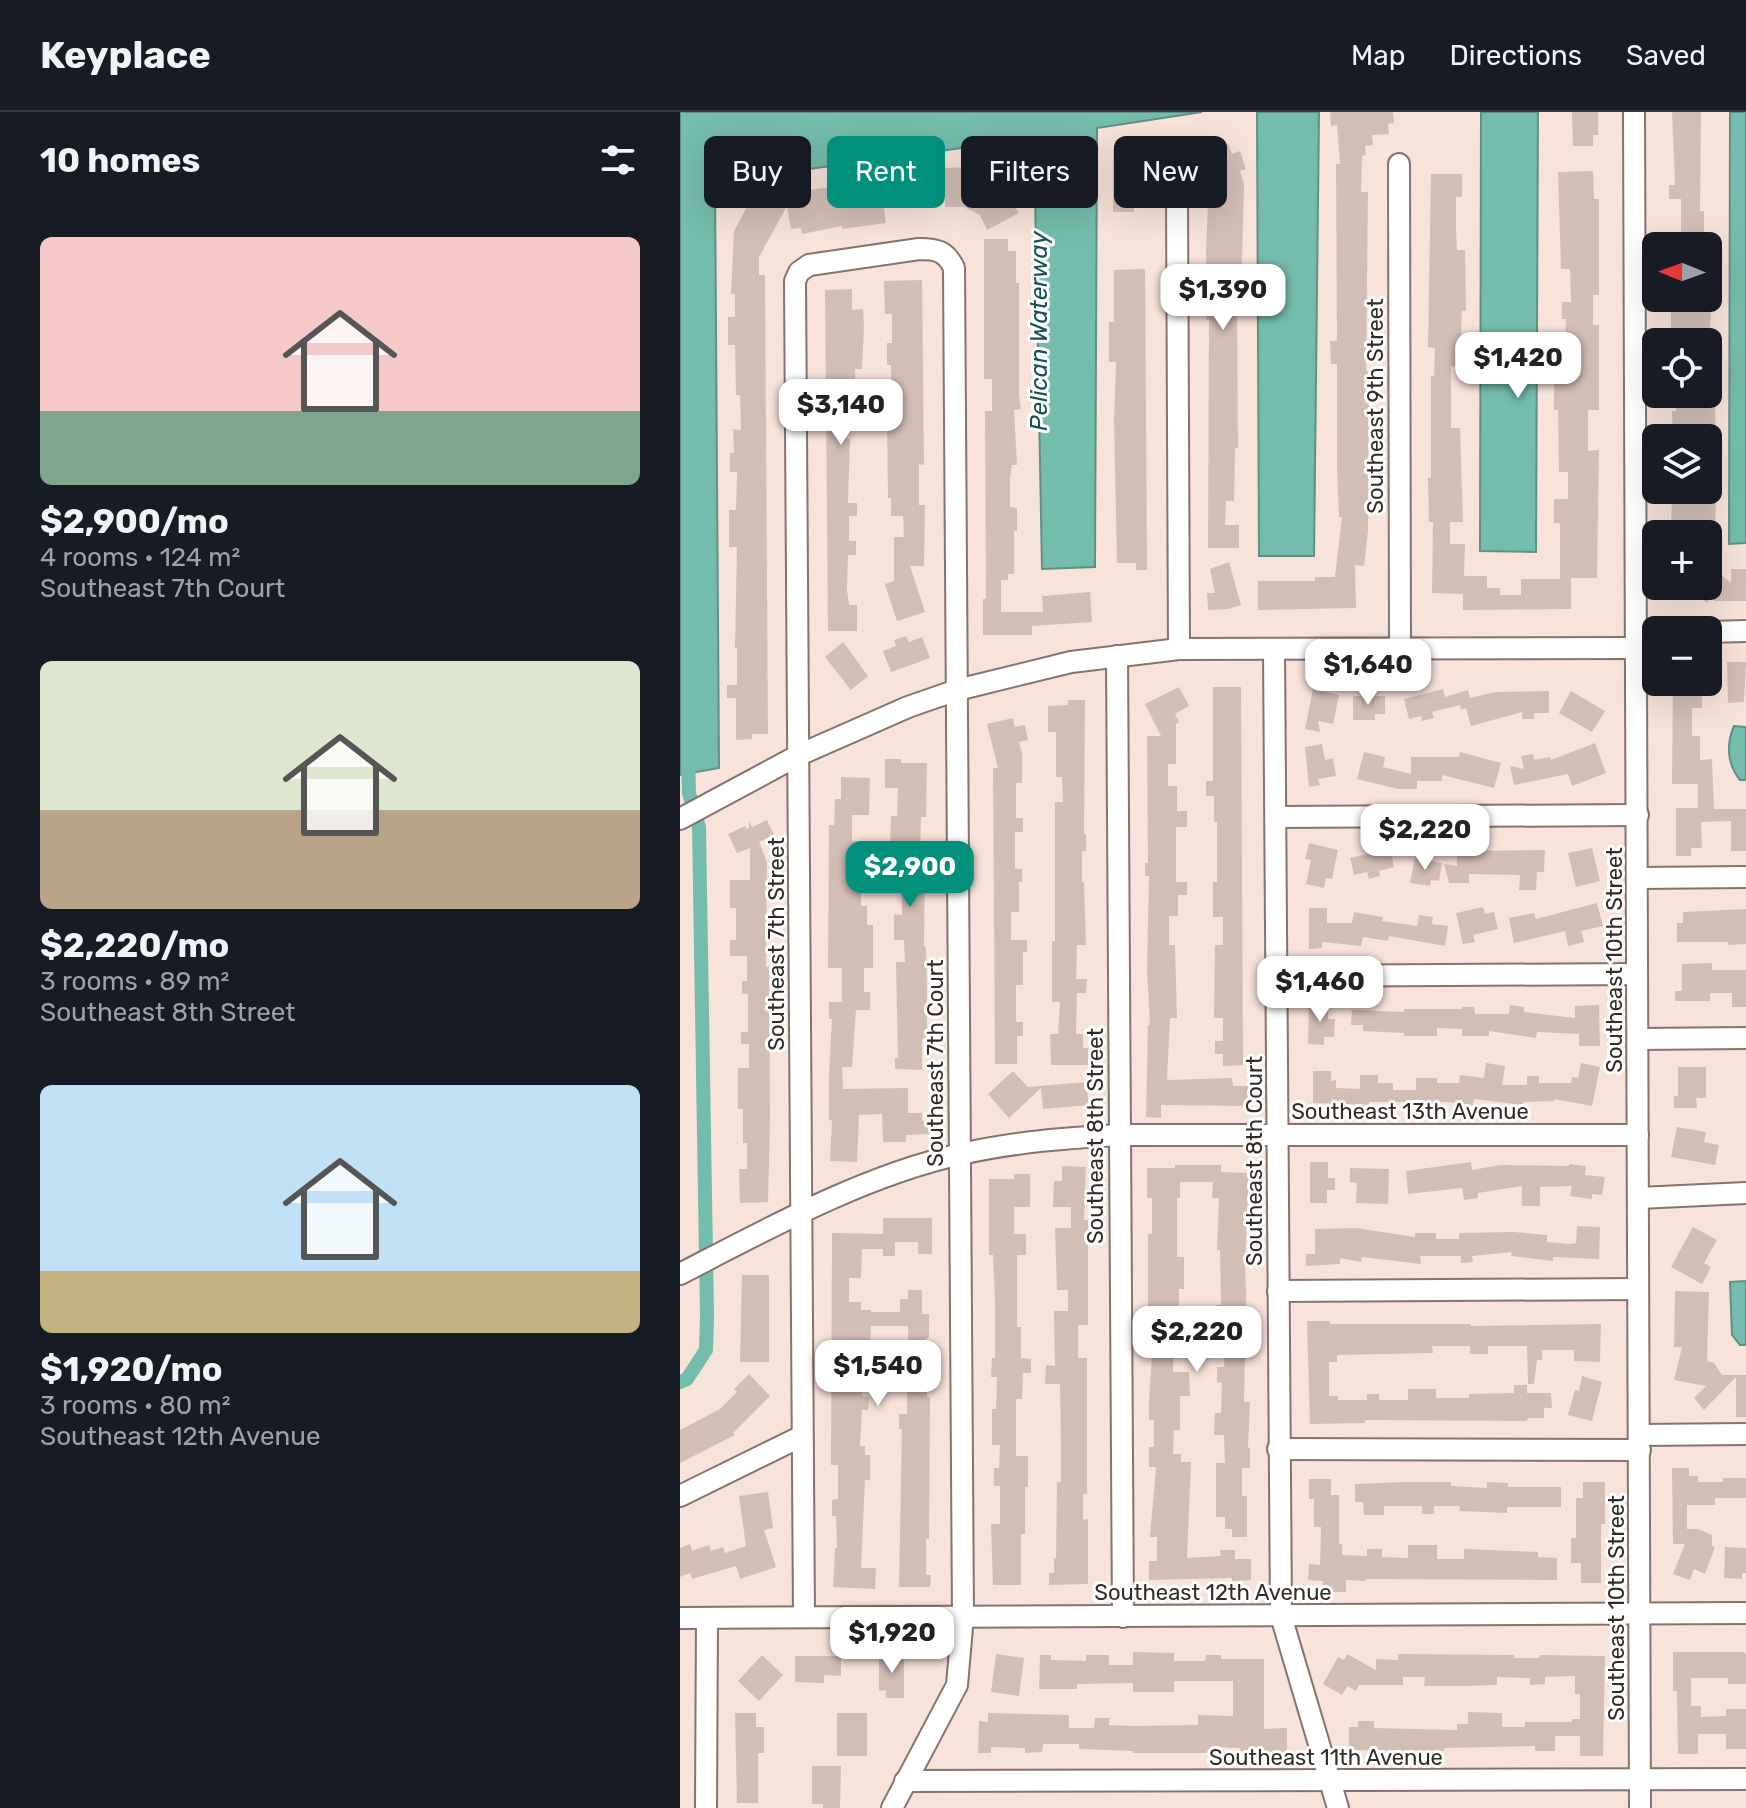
<!DOCTYPE html>
<html lang="en">
<head>
<meta charset="utf-8">
<style>
	:root { --surface:#171b24; --page:#20242c; --text:#f1f3f6; --muted:#9ea1a6; --line:#363941; --accent:#00907b }
	body { margin:0; font-family:Rubik,sans-serif; background:var(--page); color:var(--text); height:100vh; display:flex; flex-direction:column; font-size:30px; white-space:nowrap }
	* { box-sizing:border-box; margin:0 }
	p { font-size:26px; color:var(--muted) }
	.icon { flex:none; width:44px; height:44px; fill:none; stroke:currentColor; stroke-width:2; stroke-linecap:round; stroke-linejoin:round }
	.map { position:relative; flex:1; overflow:hidden }
	.details { display:flex; flex-direction:column; background:var(--surface); width:680px }
	.details>* { flex:none }
	.guide { position:absolute; left:24px; top:24px; width:760px; height:72px; display:flex; gap:16px }
	.needle { width:52px; rotate:271deg }
	.controls { position:absolute; left:962px; top:120px; display:grid; gap:16px }
	.controls a { display:grid; place-items:center; width:80px; height:80px; border-radius:12px; background:var(--surface); box-shadow:0 8px 32px #0002; font-size:40px }
	.price { position:absolute; translate:-50% -68px; padding:0 18px; border-radius:16px; background:#fff; color:#222; font-size:26px; line-height:52px; filter:drop-shadow(0 2px 4px #0008) }
	.price::after { content:''; position:absolute; left:50%; top:48px; width:24px; height:18px; margin-left:-12px; background:inherit; clip-path:polygon(0 0,100% 0,50% 100%) }
	.price.on { background:var(--accent); color:#fff }
	ul { padding:0; list-style:none }
	li { display:grid; align-content:center; gap:16px; height:424px; padding:0 40px }
	li span { display:grid; place-items:center; height:248px; border-radius:12px; color:#555 }
	li>.icon { margin-inline-start:auto }
	span .icon { width:144px; height:144px; fill:#fffc; stroke-width:1 }
	li b { font-size:34px }
	h2 { display:flex; justify-content:space-between; align-items:center; height:96px; padding:0 40px; font-size:34px }
	.chip { padding:0 28px; border-radius:12px; background:var(--surface); box-shadow:0 8px 32px #0002; font-size:28px; line-height:72px }
	.chip.on { background:var(--accent); color:#fff }
	header { display:flex; align-items:center; gap:48px; box-sizing:border-box; height:112px; padding:0 40px; background:var(--surface); border-bottom:2px solid var(--line) }
	header strong { font-size:38px }
	nav { display:flex; gap:44px; margin-inline-start:auto; font-size:28px }
	main { display:flex; flex:1; min-height:0 }
	.map>svg:first-child { display:block }
</style>
</head>
<body>
<header>
<strong>Keyplace</strong>
<nav><a>Map</a><a>Directions</a><a>Saved</a></nav>
</header>
<main>
<section class="details">
<h2>10 homes<svg class="icon" aria-label="filters" viewBox="0 0 24 24"><path d="M4 7h16M4 17h16"/><circle cx="9" cy="7" r="2"/><circle cx="15" cy="17" r="2"/></svg></h2>
<ul>
<li><span style="background:linear-gradient(#f6c9c9 70%,#7fa58c 0)"><svg class="icon" aria-label="home" viewBox="0 0 24 24"><path d="M3 11l9-7 9 7M6 9v11h12V9"/></svg></span><div><b>$2,900/mo</b><p>4 rooms · 124 m²</p><p>Southeast 7th Court</p></div></li>
<li><span style="background:linear-gradient(#dfe7d0 60%,#b9a48a 0)"><svg class="icon" aria-label="home" viewBox="0 0 24 24"><path d="M3 11l9-7 9 7M6 9v11h12V9"/></svg></span><div><b>$2,220/mo</b><p>3 rooms · 89 m²</p><p>Southeast 8th Street</p></div></li>
<li><span style="background:linear-gradient(#bfe0f5 75%,#c2b280 0)"><svg class="icon" aria-label="home" viewBox="0 0 24 24"><path d="M3 11l9-7 9 7M6 9v11h12V9"/></svg></span><div><b>$1,920/mo</b><p>3 rooms · 80 m²</p><p>Southeast 12th Avenue</p></div></li>
</ul>
</section>
<div class="map">
<svg width="1066" height="1696" viewBox="0 0 1066 1696">
	<rect width="100%" height="100%" fill="#f8e3da"/>
	<g fill="#74bcab" stroke="#609083" stroke-width="2">
		<path d="M0,0H522L417,16L415,455L362,457L354,26L35,70L39,656L0,663Z"/>
		<path d="M577,0H639L634,444H579Z"/>
		<path d="M801,0H858L856,440L800,439Z"/>
		<path d="M1050,0H1066V431L1049,432Z"/>
		<path d="M1054,614L1066,615V668H1060C1047,652 1046,632 1054,614Z"/>
		<path d="M1066,1169V1233H1060L1052,1223L1050,1170Z"/>
	</g>
	<g fill="none" stroke-linecap="round" stroke-linejoin="round">
		<path stroke="#74bcab" stroke-width="14" d="M0,1270L7,1267L26,1238L27,1205L19,715L9,681L8,642"/>
	</g>
	<g fill="#d3beb6">
		<path d="M650,0H713L714,11L708,12L709,22L692,23L693,33L685,34L686,43L682,44L681,80H688L686,259H689L688,419L684,454L675,453L676,496L578,498V469H635V465H655L662,405H659L657,354V252H651L650,229H657L656,52H660L657,13L651,14Z"/>
		<path d="M892,0H918V23H913V34H893Z"/>
		<path d="M992,0H1021L1020,99H1024V123H1035V134H992V123H1001V87H989V73H995Z"/>
		<path d="M548,31L552,42L560,39L566,57L560,59L564,72L561,186H557L558,336H555L554,389H546L545,413H559V436H528L529,208H526V142L528,90L535,91L518,41Z"/>
		<path d="M433,37H456V45H460V86H454V100H433Z"/>
		<path d="M292,55V66L316,80L324,75L339,101L307,118L300,103L284,95H265L264,56Z"/>
		<path d="M913,59L914,87H919V183H913V213H919V298H908V339L919,338L917,466H891V497L783,498V482L752,481L753,410H749L748,366H751V264H754L755,236L748,235L751,62H782V85H776V119L777,138H785L786,199H782L780,255L771,254V316H780L783,410H770V432H785L784,464H807V476H820V483H841V467H880V411H874V387H888V360H879L878,298H874V249H885L886,207H882V190H891L890,157H881L878,60Z"/>
		<path d="M200,67L206,111L162,117V114L122,122L121,116L111,117L107,94L79,145V163H85L88,622H72V627L56,628V586H47V573H57V536H55L57,435H49V398H56L57,360H50V341H54L53,317L61,318L60,283H56L55,233H48V205H55V182H51L54,119L74,82L93,92L125,86L124,79Z"/>
		<path d="M304,127H328V139H336V171H339V284L341,297L334,298L337,353H332L330,366V395L337,396V419H334V462H328V468H321V500H363L362,484L410,480L412,510L352,514V523H303V487H306L305,299H312V267H304Z"/>
		<path d="M465,157L467,458H456V451H437L434,309L436,250H429V210H434V158Z"/>
		<path d="M242,168L244,353L239,352V393H245L244,454H230L245,500L217,509L205,472L214,469V425H224L223,404H211V386H208L207,311H211V253H207V231H212V202H205L204,169Z"/>
		<path d="M172,177V198L183,197L184,215L182,257H175L176,301H167V327H170L168,391H177V404H169V429H176V443H168L167,477L169,493H177V519H148L145,178Z"/>
		<path d="M991,186H1031L1030,230H991Z"/>
		<path d="M996,282H1028L1029,296H1035L1036,326H993L992,299H996Z"/>
		<path d="M992,381L1036,382L1035,422H991Z"/>
		<path d="M549,450L561,493L548,497L528,498L527,481H535L530,457Z"/>
		<path d="M1033,456L1051,471V457H1066V489H1035L1031,485L1027,491L1007,474H1028V463Z"/>
		<path d="M226,524L229,530L242,525L250,546L211,560L203,539L216,534L214,528Z"/>
		<path d="M163,530L188,564L171,578L145,545Z"/>
		<path d="M1047,550H1066L1064,590L1048,591Z"/>
		<path d="M993,570H1022V596H1012V624H1020V648L1032,647L1034,697H1066V739H1051V709L1021,710L1022,736H1011V744H996V696H1018V672H992Z"/>
		<path d="M499,575L509,594L495,602L499,610L496,612V652H488V674H497V699H507V715H496V770H507V783H498V804H489V833H495L497,906H490L487,968L552,966L553,974H568V994L481,993V1006L466,1005L468,913H470L467,858L469,764H465V751H468L467,624H481L465,592Z"/>
		<path d="M533,575H561L563,953L543,954V942H535V929H543V906H534L535,833H543V805H533V770H537V710H534V684H526V669H533Z"/>
		<path d="M633,577L659,583L653,612L638,609L640,620L625,617Z"/>
		<path d="M763,577L765,585L788,578L790,586L815,580L869,579V601H854V607H842V600L791,614L786,596L781,598L780,593L752,600L754,606L742,609L741,604L729,607L724,587Z"/>
		<path d="M891,579L925,599L912,620L879,601Z"/>
		<path d="M673,584H705V602H695V608H673Z"/>
		<path d="M388,588H405L404,722H406V739H402V770H404L406,833H397L396,867H407L406,881H397L396,922H403V936H408V953H371L370,922H378L380,890H372V829H375V690H383L382,665H376V620H368V594L388,593Z"/>
		<path d="M333,606L335,615L345,613L348,628L339,630L342,642V671H336V706H343V720H335V757H342V770H339V800H331V828H347V840H343V873H336V910H343V924H337V952H315L313,656H318L307,612Z"/>
		<path d="M915,631L926,661L892,674L888,662L834,673L830,654L844,657L841,644L853,642L854,648L870,645L871,648Z"/>
		<path d="M642,632L645,648L653,646L656,664L638,667L640,673L629,675L625,635Z"/>
		<path d="M684,640L705,645L703,655L731,662V645H779L780,640L821,651L814,676L762,663V669H737V677H718L677,667Z"/>
		<path d="M205,647H221V651H247L246,705H241L240,742H245L244,835H246L247,876V927H242V958L215,957V946H218L216,850H225L224,828H214V802L222,803V781H218V734H210L211,704H217L218,676H205Z"/>
		<path d="M161,665L190,666L189,703H172V729L189,730V750H181V794H187V813H193V856H184V880H190V898H176L172,955H162L163,977L228,976V1001H242V1009H250V1022L226,1023V1030H203L202,1002L179,1003L177,1050L150,1049L152,1008H149V964L152,907H149V890H162V856H148L149,713H154L155,687H161Z"/>
		<path d="M87,708L94,723L79,730L87,750L86,855H89L90,1006L88,1090L60,1091L59,1057H67V1031H63V997H58V956H69V932H61V920H68V882H62V869H67V844H50V828H56V796H50V768H70V736L57,741L48,722L65,714L66,717L69,716V709L72,715Z"/>
		<path d="M629,731L658,738L652,767L646,766L644,776L626,772L631,748L625,747Z"/>
		<path d="M777,736H788V739L865,738L864,760H857L856,778H839L840,763L789,762V771H769L764,752L777,754Z"/>
		<path d="M912,736L920,769L896,775L888,741Z"/>
		<path d="M710,737L714,755L699,759L700,764L689,767L687,760L674,763L670,746Z"/>
		<path d="M735,746L762,751L759,769L751,768L750,774L730,771Z"/>
		<path d="M917,791L923,814L901,819L904,830L888,834L885,819L834,831L829,806L854,801L856,807Z"/>
		<path d="M803,795L805,802L814,800L818,817L793,823L795,830L783,832L776,801Z"/>
		<path d="M629,796H647V811H672L674,800L703,805L702,809L737,814L739,803L753,805L752,812L768,814L765,834L709,824L708,829L683,825L681,834L642,830V836L629,837Z"/>
		<path d="M1066,797V832L1048,833V830H997V811H1003V800Z"/>
		<path d="M1032,851V858H1066V895H1052V881H1030V889H995V879H1002V852Z"/>
		<path d="M629,891L648,892V907H655L654,925H644V933L628,932Z"/>
		<path d="M830,893L844,895V900L895,906V894L919,893L920,934H899V922L857,920L856,926L809,919V924H782V917L757,916V924H724V921L683,919V913H671L672,898L724,900V897H782V895H794L795,902H829Z"/>
		<path d="M806,951L825,954L822,973H847V964H859V971H891L892,965L898,966L901,951L920,955L912,994L874,987V989L843,990V993L794,987L793,993L767,990H689V993L633,991V959H651V969L656,968V976L680,977V963H698V971H713V978H736V966H757V971H779L780,963L804,966Z"/>
		<path d="M998,955H1026V986H1016L1017,996H994V984H998Z"/>
		<path d="M333,959L348,975L406,970L409,993L363,997L361,976L329,1006L308,982Z"/>
		<path d="M997,1015L1026,1020L1024,1030L1039,1033L1035,1053L991,1045Z"/>
		<path d="M630,1050H648V1066H655V1078H647V1091H630Z"/>
		<path d="M791,1050L792,1058L820,1053L889,1054V1052L906,1054L905,1063L925,1065L922,1083L912,1082V1087L890,1084L892,1074L860,1075V1094H842V1074L798,1081V1086L784,1088L782,1076L728,1082L726,1059Z"/>
		<path d="M495,1053H541V1060L569,1061L565,1148L567,1215H563L565,1241L564,1290H570L568,1336H570V1356H562V1384H567V1425H552V1417H545V1405H536V1351H545L544,1323H534L535,1301H541L542,1271L537,1270V1255H544L546,1222H536V1193H541L540,1138H537L539,1086H532L533,1070H500V1086H497V1145H504V1177H499V1222H494L493,1236V1260H509L510,1284H500V1318H494L493,1342H501V1350H511L507,1446L541,1444L540,1438H555V1447H571V1468L552,1469V1466L469,1468V1449H477V1425H470L476,1355H469V1335H474V1308H469V1289L474,1212H469L468,1187V1122H472V1086H467V1056H495Z"/>
		<path d="M382,1054L406,1055L404,1108H408V1213H398V1246H407V1382H403V1408L408,1407V1472L369,1473V1461H374V1446H376L377,1370H381V1334L380,1272H365L366,1253L375,1254L374,1199H388V1178H377L375,1116H391V1095H373L374,1069H382Z"/>
		<path d="M670,1056L709,1057L708,1092L676,1091L677,1071L670,1070Z"/>
		<path d="M334,1062H350V1095H334V1122H346V1143H337V1215H341V1246L351,1247V1261H343L342,1287H336V1344H348V1375H345V1422H341V1473H313L311,1412H320V1374H314V1356H319L320,1333H312V1297H316L317,1265H311L312,1246H315V1191L313,1143H309V1067H334Z"/>
		<path d="M203,1106H252V1142H238V1130H215V1144H203V1137H182L181,1166H169V1190H181V1198H191V1200H220V1187H228V1178H242V1202H249V1226H247V1285H250L249,1427H246V1463H251L250,1475H219L222,1317H219V1302H227V1269H221V1257H229L228,1214H191L189,1254H182V1284L189,1285L188,1298H182L180,1334H185V1343H190V1368H185L181,1456H196L195,1477L153,1475L155,1436H157L156,1404H152V1388L158,1387V1353H151L152,1121L203,1122Z"/>
		<path d="M897,1114L920,1115L919,1147L873,1145V1149L831,1144L832,1140L792,1144L793,1150L781,1151V1144H740L741,1152L682,1145L681,1150L660,1146V1152L626,1154V1142H635V1117L676,1116L735,1125V1121H756V1127H779V1121L834,1120L867,1123V1130L890,1132L896,1131Z"/>
		<path d="M1013,1115L1037,1128L1024,1151L1031,1155L1022,1172L991,1155Z"/>
		<path d="M62,1163H89V1250H60Z"/>
		<path d="M995,1179L1029,1180L1027,1249L1034,1251L1042,1263H1066V1305H1056V1265L1024,1298L1014,1286L1026,1274L994,1268L1002,1235H994Z"/>
		<path d="M627,1209H650V1212H791V1214L921,1212L920,1250L894,1249V1238H862V1248H857L854,1272H848L847,1234H808V1242H790V1234H752L753,1241L657,1243V1250H649V1284H658V1288H687V1282H699V1288H728V1277H756V1286H789V1282L834,1281V1273H847V1281H871L872,1296H864V1306H848L847,1309L685,1308V1311L630,1312Z"/>
		<path d="M69,1262L90,1284L53,1321L55,1323L0,1351V1318L40,1297L57,1280L54,1277Z"/>
		<path d="M902,1264L922,1270L912,1309L888,1303L895,1278L899,1279Z"/>
		<path d="M992,1356H1009V1364H1018V1370H1043V1366H1066V1386H1035V1393H1007V1417H1018L1032,1423V1434L1035,1435L1025,1462L1014,1457L1010,1468L993,1462L1005,1432H993Z"/>
		<path d="M629,1367H651V1383H659V1432H662V1443L687,1444V1437H702V1445L728,1446V1433H757V1447H784V1437L858,1440V1445L877,1446V1468L686,1467V1469L666,1468V1480H642L643,1469L628,1468L629,1452L640,1453L641,1415H634V1387H629Z"/>
		<path d="M724,1370H771V1374L807,1376V1370L828,1371V1375H881V1395H827V1401L779,1399L780,1394H754V1402H742V1394H704V1403H684L683,1390H675V1372Z"/>
		<path d="M903,1370H925V1412H921V1471H901V1451H891V1426H896V1386H903Z"/>
		<path d="M88,1380L93,1416L84,1418L96,1455L60,1467L56,1454L12,1467L10,1461L0,1465V1436L10,1432L12,1439L29,1433L31,1439L43,1435L45,1441L66,1434L59,1384Z"/>
		<path d="M1045,1435L1066,1436V1461H1062V1467L1044,1466Z"/>
		<path d="M453,1540L494,1541V1549H525L526,1543H541V1547H584V1617L607,1616V1640H560V1636L531,1635V1641H453V1639L399,1637V1632H363L362,1640L345,1641V1636L311,1635V1641H298L299,1609L308,1610V1601L389,1603V1616H414L415,1606H430L429,1613L453,1614L518,1613V1603L553,1604V1569H494V1580H453V1571L397,1572V1577H359L360,1543H371V1548L406,1549V1543H429V1553H453Z"/>
		<path d="M993,1540H1063L1066,1542V1572H1048V1566H1011V1594H1021V1605L1046,1604V1597H1066V1637H1046V1622H1018V1642H998L997,1579H993Z"/>
		<path d="M199,1542H224V1586H206V1578L199,1579Z"/>
		<path d="M316,1542L344,1546L339,1584L311,1580Z"/>
		<path d="M667,1542L696,1558V1547L718,1548V1542L834,1543V1546H859L860,1543L925,1544L923,1644H900V1624H875V1639H855V1634L764,1636V1639L669,1638V1615H678V1609H694V1616L777,1618V1612H788V1600L822,1601V1615H845V1610H892V1607H900V1582H895V1564L865,1565V1572L850,1573V1566L817,1565V1573L783,1574H744L745,1565H723V1573H679L676,1579L668,1574L662,1583L643,1572L658,1545L664,1548Z"/>
		<path d="M82,1543L103,1563L79,1589L58,1569Z"/>
		<path d="M115,1544H161V1564L144,1563V1571L115,1570Z"/>
		<path d="M55,1601H76V1615H84V1641H78V1691H57Z"/>
		<rect x="157" y="1601" width="30" height="43"/>
		<path d="M132,1654H161L160,1696H143V1692H132Z"/>
	</g>
	<g fill="none" stroke-linecap="round" stroke-linejoin="round">
		<g stroke="#86736c" stroke-width="24">
			<g id="minor">
				<path d="M954,0L960,1696"/>
				<path d="M719,52L720,537"/>
				<path d="M497,85L499,537"/>
				<path d="M1028,520L1066,519"/>
				<path d="M594,537L601,1504L658,1696"/>
				<path d="M437,544L443,1505"/>
				<path d="M597,705L958,703"/>
				<path d="M0,707L119,643L228,595L277,578L391,550L499,537L956,536"/>
				<path d="M959,766L1066,765"/>
				<path d="M597,864L957,862"/>
				<path d="M959,927L1066,926"/>
				<path d="M959,1086L1066,1081"/>
				<path d="M0,1162C87,1117 185,1063 281,1042C333,1030 386,1026 439,1023H958"/>
				<path d="M598,1179L958,1177"/>
				<path d="M960,1323L1066,1322"/>
				<path d="M598,1337L960,1338"/>
				<path d="M0,1384L122,1324"/>
				<path d="M124,1505L115,169L119,160L129,153L239,137C257,137 266,139 274,156L283,1504L277,1573L212,1696"/>
				<path d="M0,1506L1066,1501"/>
				<path d="M225,1669L1066,1667"/>
				<path d="M26,1696L27,1506"/>
			</g>
		</g>
		<use href="#minor" stroke="#fff" stroke-width="20"/>
	</g>
	<g text-anchor="middle" dominant-baseline="central" stroke-width="6" stroke-linejoin="round" paint-order="stroke">
		<g font-size="22" fill="#332b27" stroke="#fff">
			<text transform="translate(695 294) rotate(-90)">Southeast 9th Street</text>
			<text transform="translate(96 832) rotate(-90)">Southeast 7th Street</text>
			<text transform="translate(934 848) rotate(-90)">Southeast 10th Street</text>
			<text transform="translate(255 951) rotate(-90)">Southeast 7th Court</text>
			<text x="730" y="999">Southeast 13th Avenue</text>
			<text transform="translate(415 1024) rotate(-90)">Southeast 8th Street</text>
			<text transform="translate(574 1049) rotate(-90)">Southeast 8th Court</text>
			<text x="533" y="1480">Southeast 12th Avenue</text>
			<text transform="translate(936 1496) rotate(-90)">Southeast 10th Street</text>
			<text x="646" y="1645">Southeast 11th Avenue</text>
		</g>
		<g font-size="24" font-style="italic" fill="#175348" stroke="#fff">
			<text transform="translate(359 219) rotate(-90)">Pelican Waterway</text>
		</g>
	</g>
</svg>
<div class="controls">
<a><svg class="needle" viewBox="-14 -14 28 28"><path d="M0-13l5 13h-10z" fill="#e53935"/><path d="M0 13l5-13h-10z" fill="#9ea1a6"/></svg></a>
<a><svg class="icon" aria-label="locate" viewBox="0 0 24 24"><circle cx="12" cy="12" r="6"/><path d="M12 2v4M12 18v4M2 12h4M18 12h4"/></svg></a>
<a><svg class="icon" aria-label="layers" viewBox="0 0 24 24"><path d="M12 4l9 5-9 5-9-5zM3 14l9 5 9-5"/></svg></a>
<a>+</a>
<a>−</a>
</div>
<b class="price" style="left:543px;top:220px">$1,390</b>
<b class="price" style="left:838px;top:288px">$1,420</b>
<b class="price" style="left:161px;top:335px">$3,140</b>
<b class="price" style="left:688px;top:595px">$1,640</b>
<b class="price" style="left:745px;top:760px">$2,220</b>
<b class="price on" style="left:230px;top:797px">$2,900</b>
<b class="price" style="left:640px;top:912px">$1,460</b>
<b class="price" style="left:517px;top:1262px">$2,220</b>
<b class="price" style="left:198px;top:1296px">$1,540</b>
<b class="price" style="left:212px;top:1563px">$1,920</b>
<div class="guide">
<a class="chip">Buy</a>
<a class="chip on">Rent</a>
<a class="chip">Filters</a>
<a class="chip">New</a>
</div>
</div>
</main>
</body>
</html>
